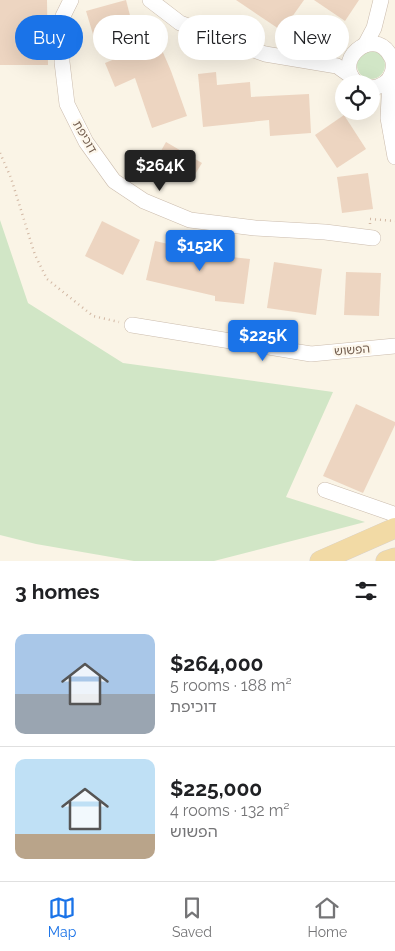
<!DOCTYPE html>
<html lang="en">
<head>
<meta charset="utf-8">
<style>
	:root { --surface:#fff; --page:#f2f2f2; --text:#202124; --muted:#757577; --line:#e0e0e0; --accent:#1a73e8 }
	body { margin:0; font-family:Raleway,"Noto Sans Hebrew",sans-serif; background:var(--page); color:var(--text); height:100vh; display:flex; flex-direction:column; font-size:19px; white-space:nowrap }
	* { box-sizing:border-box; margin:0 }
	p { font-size:16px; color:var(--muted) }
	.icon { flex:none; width:28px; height:28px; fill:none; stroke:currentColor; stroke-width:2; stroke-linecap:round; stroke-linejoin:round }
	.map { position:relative; height:561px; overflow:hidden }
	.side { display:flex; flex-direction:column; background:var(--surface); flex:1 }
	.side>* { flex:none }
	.guide { position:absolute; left:15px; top:15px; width:365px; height:45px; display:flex; gap:10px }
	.buttons { position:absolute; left:335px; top:75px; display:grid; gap:10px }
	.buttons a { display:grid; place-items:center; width:45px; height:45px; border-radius:50%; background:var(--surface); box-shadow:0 5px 20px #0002; font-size:25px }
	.price { position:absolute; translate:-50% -42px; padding:0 11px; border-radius:5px; background:var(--accent); color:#fff; font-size:16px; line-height:32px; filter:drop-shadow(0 1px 2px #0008) }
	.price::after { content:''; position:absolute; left:50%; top:30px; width:15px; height:11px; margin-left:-8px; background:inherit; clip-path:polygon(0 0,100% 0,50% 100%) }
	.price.selected { background:#222; color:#fff }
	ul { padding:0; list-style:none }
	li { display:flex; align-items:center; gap:15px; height:125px; padding:0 15px }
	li+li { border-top:1px solid var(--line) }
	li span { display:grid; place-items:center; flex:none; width:140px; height:100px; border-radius:10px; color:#555 }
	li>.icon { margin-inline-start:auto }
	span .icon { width:60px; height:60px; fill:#fffc; stroke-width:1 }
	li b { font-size:21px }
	h2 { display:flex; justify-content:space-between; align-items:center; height:60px; padding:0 15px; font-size:21px }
	.chip { padding:0 18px; border-radius:22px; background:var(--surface); box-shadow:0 5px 20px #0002; font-size:18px; line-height:45px }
	.chip.selected { background:var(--accent); color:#fff }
	.dock { display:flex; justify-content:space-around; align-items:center; height:70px; border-top:1px solid var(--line); background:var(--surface); font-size:14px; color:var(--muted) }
	.dock a { display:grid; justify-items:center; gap:2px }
	.dock .selected { color:var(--accent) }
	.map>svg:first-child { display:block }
</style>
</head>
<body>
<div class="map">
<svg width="395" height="561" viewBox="0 0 395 561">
	<rect width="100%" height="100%" fill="#faf4e6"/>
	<g fill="#d1e6c6">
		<circle cx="371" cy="65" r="14"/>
		<path d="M0,220L28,303L123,363L333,392L286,497L365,522L214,561H134L36,544L0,535Z"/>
	</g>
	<g fill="#edd5c1">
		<path d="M0,0H47L48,65H0Z"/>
		<path d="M126,0L134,31L95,41L86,11Z"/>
		<path d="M236,0H304L282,31Z"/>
		<path d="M314,0H359L345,21Z"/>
		<path d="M158,41L171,71L187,116L152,128L135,78L115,87L105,63Z"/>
		<path d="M216,72L217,85L250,82L251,97L309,94L311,133L270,136L269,120L203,127L198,74Z"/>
		<path d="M344,115L366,149L337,168L315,135Z"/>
		<path d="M166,142L202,163L192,179L157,158Z"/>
		<path d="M368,173L373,209L342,213L337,177Z"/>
		<path d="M102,221L140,240L123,275L85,256Z"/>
		<path d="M155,241L204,252V254L250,259L244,304L215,301V296L146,280Z"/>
		<path d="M274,262L322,269L316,315L267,308Z"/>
		<path d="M346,272L381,273L379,316L344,315Z"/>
		<path d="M356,404L395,422V425L363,493L323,476Z"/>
	</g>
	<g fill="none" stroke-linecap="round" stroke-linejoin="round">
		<g stroke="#cbbcad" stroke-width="16">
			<g id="minor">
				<path d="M71,0L63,16L62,62L67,104L86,142L114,181L144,201L190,220L255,228L325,232L373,238"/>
				<path d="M150,0L180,23L265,54L337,66L351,76"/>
				<path d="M365,45L374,28L381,0"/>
				<path d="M390,78L388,118L395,157"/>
				<path d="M358,84C330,62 373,25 390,55C394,60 394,67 392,73C389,83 381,87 371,88"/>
				<path d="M132,325L311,354L395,346"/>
				<path d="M325,490L391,513L395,516"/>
			</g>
		</g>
		<g stroke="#d7d1cd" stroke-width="21">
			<g id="major">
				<path d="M320,561L395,528"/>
				<path d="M386,561L395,558"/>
			</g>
		</g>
		<g stroke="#d2b8a4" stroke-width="2.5" stroke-dasharray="1 4" stroke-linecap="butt">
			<path d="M0,153L11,178L35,255L47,279L93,316L119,322"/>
			<path d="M370,224V219L395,221"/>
		</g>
		<use href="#minor" stroke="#fff" stroke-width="15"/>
		<use href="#major" stroke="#f2daa5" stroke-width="20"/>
	</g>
	<g text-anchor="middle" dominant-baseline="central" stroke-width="4.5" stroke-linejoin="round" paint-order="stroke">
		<g font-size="12" fill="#715c4d" stroke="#fdf7ec">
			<text transform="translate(85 137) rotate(60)">דוכיפת</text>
			<text transform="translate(352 350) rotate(-5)">הפשוש</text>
		</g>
	</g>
</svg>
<div class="buttons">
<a><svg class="icon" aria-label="locate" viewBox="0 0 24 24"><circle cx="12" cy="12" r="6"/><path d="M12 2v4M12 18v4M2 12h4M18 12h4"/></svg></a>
</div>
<b class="price selected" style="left:160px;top:192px">$264K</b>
<b class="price" style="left:200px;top:272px">$152K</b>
<b class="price" style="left:263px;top:362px">$225K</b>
<div class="guide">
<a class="chip selected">Buy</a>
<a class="chip">Rent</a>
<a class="chip">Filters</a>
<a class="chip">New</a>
</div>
</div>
<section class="side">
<h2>3 homes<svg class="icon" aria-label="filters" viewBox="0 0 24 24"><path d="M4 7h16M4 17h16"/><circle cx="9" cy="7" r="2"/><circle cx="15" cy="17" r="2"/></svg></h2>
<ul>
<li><span style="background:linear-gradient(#a9c7e8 60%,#9aa5b1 0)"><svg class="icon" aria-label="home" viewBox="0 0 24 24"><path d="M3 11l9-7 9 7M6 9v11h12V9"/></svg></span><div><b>$264,000</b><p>5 rooms · 188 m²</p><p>דוכיפת</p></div></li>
<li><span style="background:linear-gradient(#bfe0f5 75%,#b9a48a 0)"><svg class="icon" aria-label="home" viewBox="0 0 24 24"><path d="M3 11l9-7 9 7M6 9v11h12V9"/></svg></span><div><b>$225,000</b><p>4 rooms · 132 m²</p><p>הפשוש</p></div></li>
</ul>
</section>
<nav class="dock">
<a class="selected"><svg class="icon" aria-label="map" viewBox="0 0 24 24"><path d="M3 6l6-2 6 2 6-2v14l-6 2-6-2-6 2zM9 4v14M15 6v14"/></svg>Map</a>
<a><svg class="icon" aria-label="saved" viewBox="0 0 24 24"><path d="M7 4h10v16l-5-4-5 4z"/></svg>Saved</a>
<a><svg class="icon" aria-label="home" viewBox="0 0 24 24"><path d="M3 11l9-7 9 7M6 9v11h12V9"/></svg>Home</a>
</nav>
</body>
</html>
